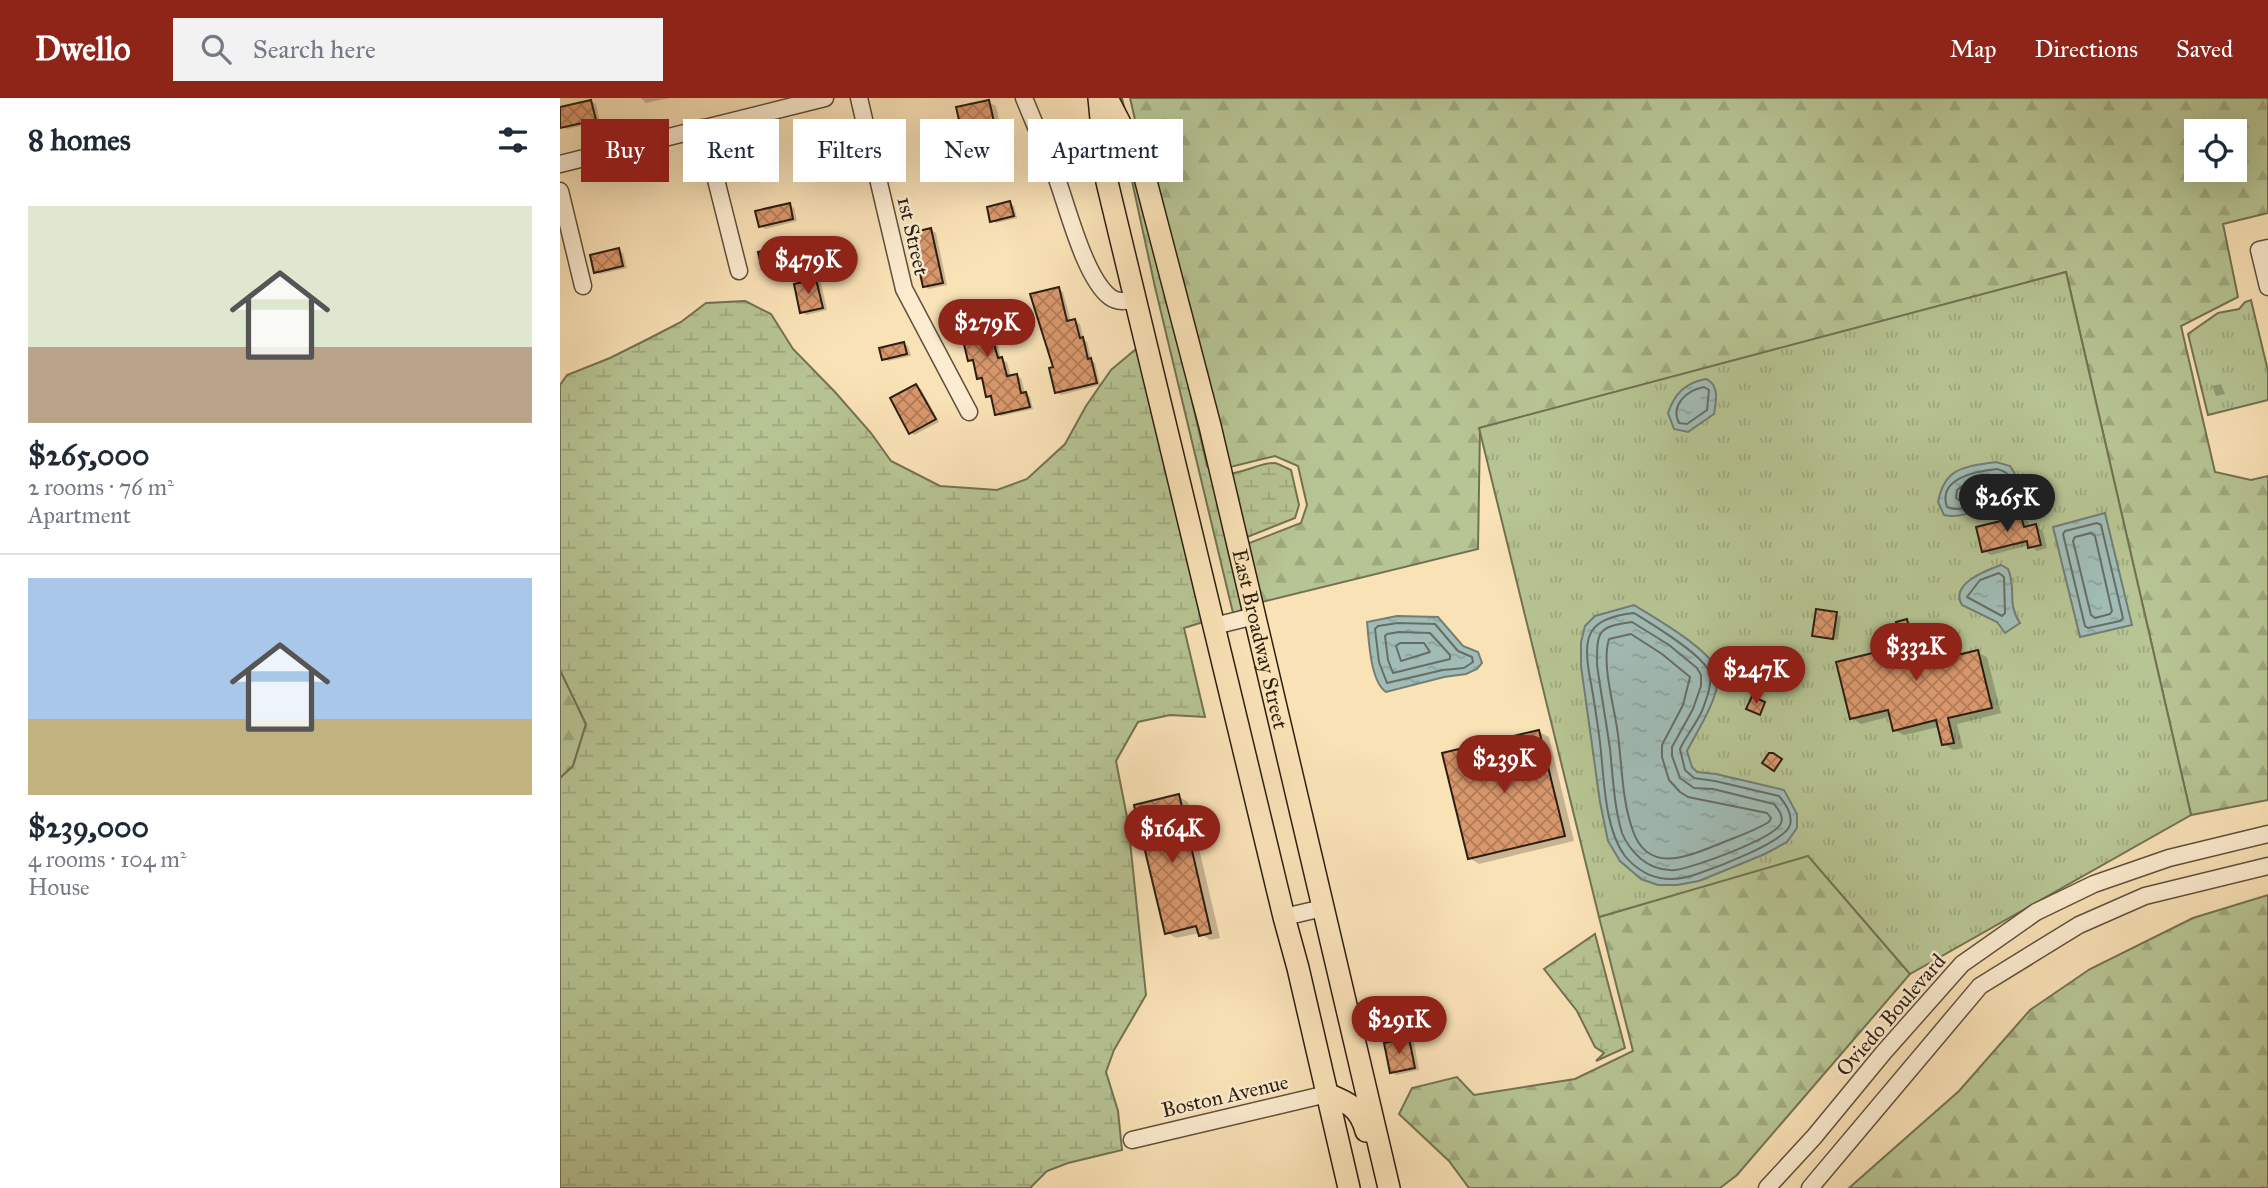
<!DOCTYPE html>
<html lang="en">
<head>
<meta charset="utf-8">
<style>
	:root { --surface:#fff; --page:#f2f2f3; --text:#1f2937; --muted:#747a83; --line:#e0e1e3; --accent:#8f2418 }
	body { margin:0; font-family:"IM FELL Great Primer",serif; background:var(--page); color:var(--text); height:100vh; display:flex; flex-direction:column; font-size:26px; white-space:nowrap }
	* { box-sizing:border-box; margin:0 }
	p { font-size:23px; color:var(--muted) }
	.icon { flex:none; width:38px; height:38px; fill:none; stroke:currentColor; stroke-width:2; stroke-linecap:round; stroke-linejoin:round }
	.map { position:relative; flex:1; overflow:hidden }
	.details { display:flex; flex-direction:column; background:var(--surface); width:560px }
	.details>* { flex:none }
	.banner { position:absolute; left:21px; top:21px; width:665px; height:63px; display:flex; gap:14px }
	.controls { position:absolute; left:1624px; top:21px; display:grid; gap:14px }
	.controls a { display:grid; place-items:center; width:63px; height:63px; border-radius:0px; background:var(--surface); box-shadow:0 7px 28px #0002; font-size:35px }
	.price { position:absolute; translate:-50% -60px; padding:0 16px; border-radius:24px; background:var(--accent); color:#fff; font-size:23px; line-height:46px; filter:drop-shadow(0 2px 4px #0008) }
	.price::after { content:''; position:absolute; left:50%; top:42px; width:21px; height:16px; margin-left:-10px; background:inherit; clip-path:polygon(0 0,100% 0,50% 100%) }
	.price.selected { background:#222; color:#fff }
	ul { padding:0; list-style:none }
	li { display:grid; align-content:center; gap:14px; height:371px; padding:0 28px }
	li+li { border-top:2px solid var(--line) }
	li span { display:grid; place-items:center; height:217px; border-radius:0px; color:#555 }
	li>.icon { margin-inline-start:auto }
	span .icon { width:126px; height:126px; fill:#fffc; stroke-width:1 }
	li b { font-size:30px }
	h2 { display:flex; justify-content:space-between; align-items:center; height:84px; padding:0 28px; font-size:30px }
	.chip { padding:0 24px; border-radius:0px; background:var(--surface); box-shadow:0 7px 28px #0002; font-size:24px; line-height:63px }
	.chip.selected { background:var(--accent); color:#fff }
	header { display:flex; align-items:center; gap:42px; box-sizing:border-box; height:98px; padding:0 35px; background:var(--accent); color:#fff }
	header strong { font-size:33px }
	nav { display:flex; gap:38px; margin-inline-start:auto; font-size:24px }
	.search { width:490px; height:63px; background:var(--page); display:flex; align-items:center; gap:18px; box-sizing:border-box; padding:0 24px; border-radius:0px; color:var(--muted); font-size:26px }
	main { display:flex; flex:1; min-height:0 }
	.map>svg:first-child { display:block }
</style>
</head>
<body>
<header>
<strong>Dwello</strong>
<div class="search"><svg class="icon" aria-label="search" viewBox="0 0 24 24"><circle cx="10" cy="10" r="6"/><path d="M15 15l6 6"/></svg>Search here</div>
<nav><a>Map</a><a>Directions</a><a>Saved</a></nav>
</header>
<main>
<section class="details">
<h2>8 homes<svg class="icon" aria-label="filters" viewBox="0 0 24 24"><path d="M4 7h16M4 17h16"/><circle cx="9" cy="7" r="2"/><circle cx="15" cy="17" r="2"/></svg></h2>
<ul>
<li><span style="background:linear-gradient(#dfe7d0 65%,#b9a48a 0)"><svg class="icon" aria-label="home" viewBox="0 0 24 24"><path d="M3 11l9-7 9 7M6 9v11h12V9"/></svg></span><div><b>$265,000</b><p>2 rooms · 76 m²</p><p>Apartment</p></div></li>
<li><span style="background:linear-gradient(#a9c7e8 65%,#c2b280 0)"><svg class="icon" aria-label="home" viewBox="0 0 24 24"><path d="M3 11l9-7 9 7M6 9v11h12V9"/></svg></span><div><b>$239,000</b><p>4 rooms · 104 m²</p><p>House</p></div></li>
</ul>
</section>
<div class="map">
<svg width="1708" height="1090" viewBox="0 0 1708 1090">
	<defs>
		<pattern id="forest-firs" width="22" height="20" patternUnits="userSpaceOnUse" patternTransform="scale(1.75)"><rect width="22" height="20" fill="#b7c493"/><path d="M5 1l3.5 6h-7zM16 11l3.5 6h-7z" fill="#9ea87e"/></pattern>
		<pattern id="wetland-marsh" width="20" height="14" patternUnits="userSpaceOnUse" patternTransform="scale(1.75)"><rect width="20" height="14" fill="#b7c493"/><path d="M1 5h8M5 5V1M11 12h8M15 12V8" fill="none" stroke="#9ea87e"/></pattern>
		<pattern id="park-tufts" width="24" height="20" patternUnits="userSpaceOnUse" patternTransform="scale(1.75)"><rect width="24" height="20" fill="#b7c493"/><path d="M3 7l-1-3M5 7V3M7 7l1-3M15 17l-1-3M17 17v-4M19 17l1-3" fill="none" stroke="#9ea87e"/></pattern>
		<pattern id="water-ripples" width="26" height="14" patternUnits="userSpaceOnUse" patternTransform="scale(1.75)"><rect width="26" height="14" fill="#a1bcb6"/><path d="M2 4q2-2 4 0t4 0M15 11q2-2 4 0t4 0" fill="none" stroke="#8ba19b"/></pattern>
		<pattern id="building-cross-hatch" width="8" height="8" patternUnits="userSpaceOnUse" patternTransform="scale(1.75)"><rect width="8" height="8" fill="#d9976c"/><path d="M0 0l8 8M0 8l8-8" fill="none" stroke="#b07b57"/></pattern>
	</defs>
	<rect width="100%" height="100%" fill="#fae2b7"/>
	<filter id="stains"><feTurbulence type="fractalNoise" baseFrequency=".00286" numOctaves="4"/><feColorMatrix values="0 0 0 0 .2 0 0 0 0 .09 0 0 0 0 .02 0 0 0 .5 -.17"/></filter>
	<radialGradient id="worn" r=".72"><stop offset=".6" stop-color="#630" stop-opacity="0"/><stop offset="1" stop-color="#630" stop-opacity=".3"/></radialGradient>
	<g fill="url(#forest-firs)" stroke="#727252" stroke-width="2" fill-rule="evenodd">
		<path d="M570,0H1708V115L1663,126L1678,199L1621,228L1655,374L1691,382L1708,378V702L1631,717L1506,174L920,330L918,451L694,506L679,449L741,425L747,407L738,368L715,358L670,369L655,367ZM1636,33H1675V72H1636Z"/>
		<path d="M0,572L26,626L13,668L0,680Z"/>
		<path d="M1248,757L1350,876L1177,1077L1160,1090H909L889,1063L839,1016L852,990L897,979L914,997L1015,981L1073,953L1039,819Z"/>
		<path d="M1708,797V1090H1289L1399,993L1470,912L1530,871L1633,820Z"/>
	</g>
	<g fill="url(#wetland-marsh)" stroke="#727252" stroke-width="2">
		<path d="M554,0H562L647,368C665,388 695,364 715,365C719,366 726,370 731,372L739,407L735,420L677,443L672,447V468L688,510L673,515L595,189Z"/>
		<path d="M185,203L211,216L233,251L275,294L311,335L331,363L380,388L437,392L467,381L505,346L526,308L551,272L589,240L656,520L624,530L645,619L610,617L578,624L556,663L568,724L586,897L554,952L546,974L558,1013L562,1052L508,1065L487,1073L470,1090H0V680L13,668L26,626L0,572V287L7,277L50,260L88,241L121,224L146,205Z"/>
		<path d="M1035,836L1065,950L1036,963L1044,955L1035,949L1017,913L984,871Z"/>
	</g>
	<g fill="url(#park-tufts)" stroke="#727252" stroke-width="2">
		<path d="M1506,174L1631,717L1350,876L1248,758L1039,819L919,330Z"/>
		<path d="M1691,202L1708,273V302L1648,317L1628,236L1658,215L1679,211L1685,204Z"/>
	</g>
	<g fill="url(#water-ripples)" stroke="#727d74" stroke-width="2">
		<path d="M1146,281C1160,287 1156,303 1154,316L1128,334L1114,331L1108,315C1115,295 1125,285 1146,281Z"/>
		<path d="M1436,364L1450,368C1474,403 1449,403 1422,411C1409,415 1398,420 1384,417L1378,404C1385,369 1404,369 1436,364Z"/>
		<path d="M1545,415L1572,527L1520,539L1493,429Z"/>
		<path d="M1441,467L1448,471C1457,491 1446,504 1460,525L1445,535L1437,524L1402,507C1389,486 1427,472 1441,467Z"/>
		<path d="M1074,507C1094,519 1149,551 1156,571C1158,577 1157,587 1156,593C1150,615 1137,633 1127,653L1132,669L1137,674L1156,676L1224,692L1237,716V730L1227,744L1205,756L1139,783L1117,787H1098L1081,781L1060,763L1048,743L1040,704L1021,568V544L1025,528L1035,518Z"/>
		<path d="M837,518L878,519L903,548L918,554L922,565L917,571L906,576L884,579L826,594C810,583 809,542 807,524Z"/>
	</g>
	<g fill="#0003">
		<path d="M81,0H109L86,5Z"/>
		<path d="M31,4L36,6L40,24L7,31L3,29L0,11Z"/>
		<path d="M428,4L436,8L445,48L415,55L408,51Z"/>
		<path d="M205,51L210,54L214,71L191,77L187,74Z"/>
		<path d="M450,105L454,108L457,120L436,125L432,123Z"/>
		<path d="M229,107L234,110L237,123L205,131L200,128Z"/>
		<path d="M371,132L376,135L387,187L369,191L364,188Z"/>
		<path d="M226,149L230,152L233,166L208,172L204,170Z"/>
		<path d="M59,152L63,155L67,170L40,176L36,174Z"/>
		<path d="M256,182L261,185L267,212L246,217L242,214Z"/>
		<path d="M499,191L503,194L511,224L515,223L520,226L524,242L527,244L532,263L535,265L540,287L501,297L497,294L495,270Z"/>
		<path d="M425,208L429,211L432,221L437,223L440,236L435,237L441,261L447,264L451,279L457,278L461,280L465,295L470,299L473,311L441,318L437,316L433,301L428,298L424,283L419,279L415,265L410,262L405,244L400,245L396,243Z"/>
		<path d="M344,246L348,248L351,258L328,263L324,261Z"/>
		<path d="M1661,286L1665,296L1656,298L1652,288Z"/>
		<path d="M356,288L361,291L379,324L354,337L350,334Z"/>
		<path d="M1461,419L1468,424L1470,430L1475,428L1483,433L1487,450L1477,453L1470,447L1431,457L1424,453Z"/>
		<path d="M1258,513L1281,518L1278,542L1254,537Z"/>
		<path d="M1347,523L1356,529L1361,545L1388,538L1397,544L1401,558L1417,554L1427,559L1441,615L1397,626L1403,650L1393,652L1384,646L1379,629L1344,637L1334,632L1331,618L1301,626L1292,620L1344,549Z"/>
		<path d="M979,634L989,639L1014,743L919,766L909,760Z"/>
		<path d="M618,698L628,704L660,840L650,842L640,835L616,840L606,834Z"/>
		<path d="M849,942L854,944L859,972L836,977L832,974Z"/>
	</g>
	<g fill="none" stroke-linecap="round" stroke-linejoin="round">
		<g stroke="#666e64" stroke-width="2">
			<path d="M1144,289L1149,292L1147,312L1127,326L1119,325C1110,307 1127,292 1144,289Z"/>
			<path d="M1437,371C1443,373 1447,374 1451,380C1460,400 1432,401 1421,404C1409,408 1398,414 1387,409C1377,380 1417,373 1437,371Z"/>
			<path d="M1436,380L1443,385L1441,391L1399,402L1396,400L1397,392L1401,389Z"/>
			<path d="M1537,425L1541,427L1563,520L1560,523L1528,530L1525,528L1503,436L1505,433Z"/>
			<path d="M1531,435L1535,438L1552,513L1550,516L1535,520L1531,517L1513,443L1515,439Z"/>
			<path d="M1439,475L1444,479L1445,515L1442,518L1407,499L1420,482Z"/>
			<path d="M1074,515C1090,525 1146,558 1150,576C1152,588 1146,602 1142,613C1136,626 1126,638 1120,651L1125,672L1134,680L1155,683L1219,698C1226,706 1233,716 1230,727C1225,744 1155,770 1137,776C1126,780 1112,782 1100,780C1087,778 1073,768 1065,758C1044,730 1044,678 1040,644C1037,622 1034,601 1030,580C1022,537 1028,520 1074,515Z"/>
			<path d="M1072,524L1109,547L1137,570L1141,577V588L1133,611L1112,649V658L1120,680L1134,690L1153,691L1214,706C1218,711 1224,718 1221,725C1216,740 1133,770 1115,772C1102,773 1091,769 1081,761C1073,754 1066,745 1062,735C1054,709 1053,679 1050,651C1046,623 1041,595 1037,567C1037,533 1037,529 1072,524Z"/>
			<path d="M838,525L875,526L898,553L912,559L913,564L904,570L883,572L827,585L819,564L815,531L818,528Z"/>
			<path d="M839,534L870,535L890,557V561L833,575L828,562L825,538L827,536Z"/>
			<path d="M1071,536L1102,556L1130,579L1123,607L1102,647V659L1109,682L1120,694L1128,699L1207,715L1211,720L1209,724C1194,733 1179,738 1164,744C1133,756 1089,779 1073,733C1062,703 1062,668 1058,637C1055,610 1041,567 1049,541Z"/>
			<path d="M840,545H864L870,554L841,563L836,548Z"/>
		</g>
	</g>
	<g fill="url(#building-cross-hatch)" stroke="#2c1f12" stroke-width="2">
		<path d="M31,2L36,22L0,30V9Z"/>
		<path d="M429,2L439,45L406,52L396,9Z"/>
		<path d="M206,49L210,69L185,75L180,55Z"/>
		<path d="M450,103L454,118L430,124L427,109Z"/>
		<path d="M230,105L233,121L199,129L195,113Z"/>
		<path d="M371,130L383,185L363,189L351,135Z"/>
		<path d="M226,147L230,164L202,171L198,154Z"/>
		<path d="M59,150L63,168L34,175L30,157Z"/>
		<path d="M256,181L263,210L240,215L234,186Z"/>
		<path d="M499,189L507,223L515,221L520,240L523,239L528,261L531,260L537,285L495,295L489,270L493,269L470,196Z"/>
		<path d="M425,206L429,220L432,219L436,234L431,235L438,260L442,259L447,278L457,276L461,295L466,294L470,309L435,317L431,298L426,299L422,280L417,281L413,262L408,263L403,242L394,244L387,216Z"/>
		<path d="M344,244L347,256L322,262L319,250Z"/>
		<path d="M356,286L376,321L349,336L330,300Z"/>
		<path d="M1461,418L1464,429L1476,426L1481,447L1468,450L1467,443L1422,454L1416,429Z"/>
		<path d="M1256,511L1277,514L1273,541L1252,538Z"/>
		<path d="M1347,521L1353,545L1388,536L1393,558L1418,552L1432,610L1388,620L1394,645L1382,647L1376,622L1333,633L1328,612L1290,621L1276,564L1341,548L1336,524Z"/>
		<path d="M1192,598L1205,604L1200,617L1186,611Z"/>
		<path d="M979,632L1005,738L908,761L882,655Z"/>
		<path d="M1209,655H1213L1222,661L1214,673L1202,665Z"/>
		<path d="M619,696L651,835L639,838L636,828L605,836L574,707Z"/>
		<path d="M849,940L855,970L830,975L824,945Z"/>
	</g>
	<g fill="none" stroke-linecap="round" stroke-linejoin="round">
		<g stroke="#60503b" stroke-width="19">
			<g id="minor">
				<path d="M299,0L344,191L409,314"/>
				<path d="M464,0C475,27 487,54 497,81C508,111 525,180 550,199C558,205 566,203 576,201"/>
				<path d="M143,30L179,173"/>
				<path d="M0,66L265,0"/>
				<path d="M0,93L23,188"/>
				<path d="M1708,150L1699,152L1708,189"/>
				<path d="M654,528L695,518"/>
				<path d="M724,819L763,810"/>
				<path d="M572,1042L767,996"/>
				<path d="M1207,1090L1254,1039L1324,954L1402,866L1476,814L1534,786L1609,760L1708,736"/>
				<path d="M1250,1090L1420,888L1519,827L1585,798L1708,768"/>
			</g>
		</g>
		<g stroke="#2c1f12" stroke-width="24">
			<g id="major">
				<path d="M539,0L547,84L724,819L738,870L789,1090"/>
				<path id="s1" d="M547,0L582,68L650,328L829,1090"/>
				<path d="M767,996C787,1004 800,1009 806,1033"/>
			</g>
		</g>
		<use href="#minor" stroke="#fcecd0" stroke-width="16"/>
		<use href="#major" stroke="#fae2b7" stroke-width="21"/>
	</g>
	<g text-anchor="middle" dominant-baseline="central" stroke-width="5" stroke-linejoin="round" paint-order="stroke">
		<g font-size="21" fill="#2c1f12" stroke="#fcecd0">
			<text transform="translate(353 138) rotate(77)">1st Street</text>
			<text stroke="none"><textPath href="#s1" startOffset="564">East Broadway Street</textPath></text>
			<text transform="translate(1331 917) rotate(-49)">Oviedo Boulevard</text>
			<text transform="translate(665 998) rotate(-13)">Boston Avenue</text>
		</g>
	</g>
	<rect width="100%" height="100%" filter="url(#stains)"/>
	<rect width="100%" height="100%" fill="url(#worn)"/>
</svg>
<div class="controls">
<a><svg class="icon" aria-label="locate" viewBox="0 0 24 24"><circle cx="12" cy="12" r="6"/><path d="M12 2v4M12 18v4M2 12h4M18 12h4"/></svg></a>
</div>
<b class="price" style="left:248px;top:198px">$479K</b>
<b class="price" style="left:427px;top:261px">$279K</b>
<b class="price selected" style="left:1447px;top:436px">$265K</b>
<b class="price" style="left:1356px;top:585px">$332K</b>
<b class="price" style="left:1196px;top:608px">$247K</b>
<b class="price" style="left:944px;top:697px">$239K</b>
<b class="price" style="left:612px;top:767px">$164K</b>
<b class="price" style="left:839px;top:958px">$291K</b>
<div class="banner">
<a class="chip selected">Buy</a>
<a class="chip">Rent</a>
<a class="chip">Filters</a>
<a class="chip">New</a>
<a class="chip">Apartment</a>
</div>
</div>
</main>
</body>
</html>
